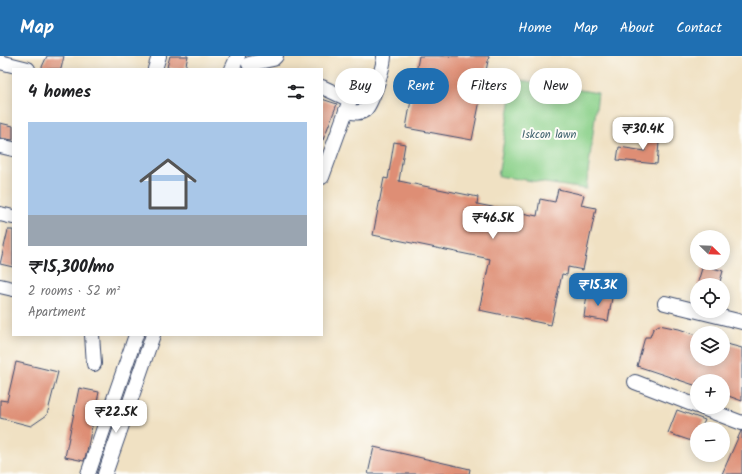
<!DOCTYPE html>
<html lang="en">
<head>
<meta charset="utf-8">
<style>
	:root { --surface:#fff; --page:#f2f2f2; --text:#202124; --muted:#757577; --line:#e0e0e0; --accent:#1f6fb2 }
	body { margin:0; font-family:Kalam,sans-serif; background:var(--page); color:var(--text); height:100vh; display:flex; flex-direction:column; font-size:15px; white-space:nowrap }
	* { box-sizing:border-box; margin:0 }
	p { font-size:13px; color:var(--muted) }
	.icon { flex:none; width:22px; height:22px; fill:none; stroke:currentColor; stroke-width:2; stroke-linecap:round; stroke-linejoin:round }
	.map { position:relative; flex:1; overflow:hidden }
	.drawer { position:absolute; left:12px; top:12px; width:311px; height:268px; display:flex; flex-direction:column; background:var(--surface); border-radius:0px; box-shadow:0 2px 10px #0003 }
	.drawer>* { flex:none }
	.banner { position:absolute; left:335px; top:12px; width:347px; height:36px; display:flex; gap:8px }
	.needle { width:26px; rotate:113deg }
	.tools { position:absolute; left:690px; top:174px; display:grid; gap:8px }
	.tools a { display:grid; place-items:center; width:40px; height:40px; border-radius:50%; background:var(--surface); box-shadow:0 2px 10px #0003; font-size:20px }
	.price { position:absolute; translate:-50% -34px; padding:0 9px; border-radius:8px; background:#fff; color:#222; font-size:13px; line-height:26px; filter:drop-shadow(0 1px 2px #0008) }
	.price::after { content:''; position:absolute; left:50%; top:24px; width:12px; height:9px; margin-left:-6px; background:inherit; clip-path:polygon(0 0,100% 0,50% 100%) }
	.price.active { background:var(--accent); color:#fff }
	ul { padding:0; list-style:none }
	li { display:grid; align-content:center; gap:8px; height:212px; padding:0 16px }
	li+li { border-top:1px solid var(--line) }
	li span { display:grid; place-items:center; height:124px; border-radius:0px; color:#555 }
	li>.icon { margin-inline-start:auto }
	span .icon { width:72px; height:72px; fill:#fffc; stroke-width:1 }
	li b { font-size:17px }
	h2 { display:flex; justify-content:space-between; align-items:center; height:48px; padding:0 16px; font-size:17px }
	.tag { padding:0 14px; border-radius:18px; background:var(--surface); box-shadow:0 2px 10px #0003; font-size:14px; line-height:36px }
	.tag.active { background:var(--accent); color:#fff }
	header { display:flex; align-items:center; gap:24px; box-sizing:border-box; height:56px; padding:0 20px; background:var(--accent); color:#fff }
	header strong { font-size:19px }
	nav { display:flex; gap:22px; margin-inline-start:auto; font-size:14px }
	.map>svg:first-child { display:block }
</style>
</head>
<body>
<header>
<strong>Map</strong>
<nav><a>Home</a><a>Map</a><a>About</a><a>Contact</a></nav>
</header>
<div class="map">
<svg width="742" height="418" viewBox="0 0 742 418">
	<rect width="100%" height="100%" fill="#fdfcf7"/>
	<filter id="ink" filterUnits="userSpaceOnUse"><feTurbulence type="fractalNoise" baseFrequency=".025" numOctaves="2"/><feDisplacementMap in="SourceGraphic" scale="8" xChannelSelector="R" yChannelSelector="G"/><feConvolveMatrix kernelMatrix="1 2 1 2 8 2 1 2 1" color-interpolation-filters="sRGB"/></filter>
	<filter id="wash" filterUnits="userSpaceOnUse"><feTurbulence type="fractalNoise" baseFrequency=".012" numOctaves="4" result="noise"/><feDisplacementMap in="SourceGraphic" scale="16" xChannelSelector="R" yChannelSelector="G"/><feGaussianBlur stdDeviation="0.9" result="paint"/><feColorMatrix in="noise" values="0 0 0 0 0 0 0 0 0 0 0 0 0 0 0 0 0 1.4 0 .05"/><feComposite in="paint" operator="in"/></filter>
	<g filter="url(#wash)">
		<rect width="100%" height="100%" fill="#f0e1c3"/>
		<path fill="#8cd18b" stroke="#548074" d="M514,23L598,37L586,133L498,120Z"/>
		<g id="blocks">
			<g fill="#de8e75">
				<path d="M47,0H64L61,13H41Z"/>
				<path d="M170,0H188L185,13H174L167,11Z"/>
				<path d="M419,0H489L472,84L406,72Z"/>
				<path d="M322,43L337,48L323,84H322Z"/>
				<path d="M0,67L13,70V84L0,82Z"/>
				<path d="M647,75L660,76L657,108L617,104L619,91L645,95Z"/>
				<path d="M394,86L405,88L399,125L478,141L477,148L537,160L540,143L555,146L558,133L584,139L581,149L596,152L583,214L568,211L567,219L562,218L551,269L479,254L490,203L373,179L384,122L388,123Z"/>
				<path d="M8,174H13V211L0,208Z"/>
				<path d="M703,209L723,215L719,229H697Z"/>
				<path d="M587,238L612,242L608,265L584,261Z"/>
				<path d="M659,269L679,273L697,279V303H723V287L742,292V345L723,338V325H697V330L637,310L645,281H650L653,273Z"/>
				<path d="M16,306L58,316L47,359L31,370L0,362V344L7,345Z"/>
				<path d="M79,332L99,336L87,395L84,405L65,401Z"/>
				<path d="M677,354L705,364L701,373H697V387L668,377Z"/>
				<path d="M741,375H742V418H722Z"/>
				<path d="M374,391L470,413L469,418H368Z"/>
			</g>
		</g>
	</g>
	<g filter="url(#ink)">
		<use href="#blocks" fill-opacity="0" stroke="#3b4a6d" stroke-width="1"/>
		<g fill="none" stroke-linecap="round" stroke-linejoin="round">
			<g stroke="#3b4a6d" stroke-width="16">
				<g id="street">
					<path d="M0,6L28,13"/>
					<path d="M249,8L273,3L276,0"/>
					<path d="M155,13L159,0"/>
					<path d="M232,13L238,0"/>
					<path d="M322,31L350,44L322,121"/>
					<path d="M346,55C353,56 359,58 365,54C372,48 384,9 384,0"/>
					<path d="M0,90L13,93"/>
					<path d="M0,158L13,161"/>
					<path d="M0,230L13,233"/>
					<path d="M665,247L742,266"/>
					<path d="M92,279L94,308"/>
					<path d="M635,326L697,350"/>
					<path d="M700,351L742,367"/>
					<path d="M88,418L136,279"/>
					<path d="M105,418L153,279"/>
				</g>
			</g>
			<use href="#street" stroke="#fff" stroke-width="14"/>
		</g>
	</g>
	<g text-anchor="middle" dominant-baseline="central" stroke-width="4" stroke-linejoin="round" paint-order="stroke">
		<g font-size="11" fill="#3d606c" stroke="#fdfcf7">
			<text x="549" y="79">Iskcon lawn</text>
		</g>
	</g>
</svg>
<div class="tools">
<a><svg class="needle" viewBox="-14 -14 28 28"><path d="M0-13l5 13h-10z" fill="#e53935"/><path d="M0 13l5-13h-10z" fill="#757577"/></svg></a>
<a><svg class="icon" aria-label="locate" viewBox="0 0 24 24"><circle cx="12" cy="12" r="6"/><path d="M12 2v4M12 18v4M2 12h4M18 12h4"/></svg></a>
<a><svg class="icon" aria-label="layers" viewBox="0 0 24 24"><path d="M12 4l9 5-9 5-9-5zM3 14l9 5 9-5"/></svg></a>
<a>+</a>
<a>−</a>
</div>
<b class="price" style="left:643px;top:95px">₹30.4K</b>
<b class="price" style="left:493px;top:184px">₹46.5K</b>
<b class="price active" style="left:598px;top:251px">₹15.3K</b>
<b class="price" style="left:116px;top:378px">₹22.5K</b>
<div class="banner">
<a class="tag">Buy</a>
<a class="tag active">Rent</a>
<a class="tag">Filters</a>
<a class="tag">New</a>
</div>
<section class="drawer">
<h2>4 homes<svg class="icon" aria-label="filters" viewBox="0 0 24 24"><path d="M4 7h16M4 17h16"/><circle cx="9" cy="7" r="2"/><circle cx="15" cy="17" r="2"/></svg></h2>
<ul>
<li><span style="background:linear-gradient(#a9c7e8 75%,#9aa5b1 0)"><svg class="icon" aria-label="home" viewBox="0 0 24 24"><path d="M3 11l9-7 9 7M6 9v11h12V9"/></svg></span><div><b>₹15,300/mo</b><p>2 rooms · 52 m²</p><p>Apartment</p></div></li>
</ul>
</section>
</div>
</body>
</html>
